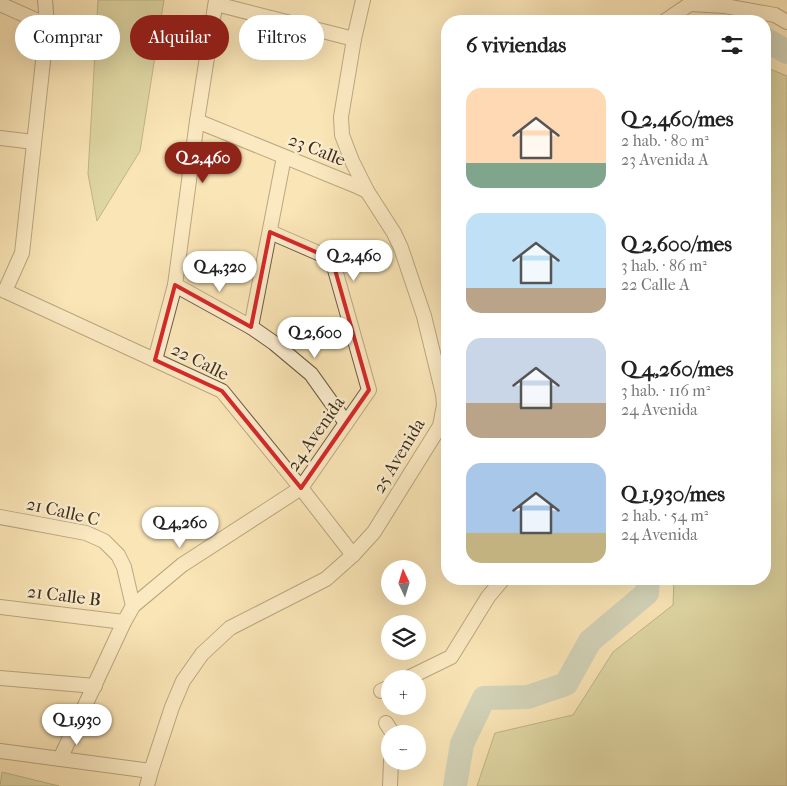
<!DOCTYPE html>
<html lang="es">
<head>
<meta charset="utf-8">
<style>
	:root { --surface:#fff; --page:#f2f2f2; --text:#222; --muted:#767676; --accent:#8f2418 }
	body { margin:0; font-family:"IM FELL French Canon",serif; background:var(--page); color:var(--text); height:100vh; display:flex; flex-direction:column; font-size:19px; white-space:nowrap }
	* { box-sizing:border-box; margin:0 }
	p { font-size:16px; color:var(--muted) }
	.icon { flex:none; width:28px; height:28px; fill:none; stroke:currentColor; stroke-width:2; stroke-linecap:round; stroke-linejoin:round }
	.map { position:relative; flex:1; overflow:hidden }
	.panel { position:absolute; left:441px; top:15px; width:330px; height:570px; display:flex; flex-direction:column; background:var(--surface); border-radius:20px; box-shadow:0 5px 20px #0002 }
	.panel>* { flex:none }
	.hud { position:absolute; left:15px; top:15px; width:351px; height:45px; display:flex; gap:10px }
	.needle { width:32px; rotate:356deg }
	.controls { position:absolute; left:381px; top:560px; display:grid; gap:10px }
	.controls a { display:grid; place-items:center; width:45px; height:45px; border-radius:50%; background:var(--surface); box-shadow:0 5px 20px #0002; font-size:25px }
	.price { position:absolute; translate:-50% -42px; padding:0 11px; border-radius:18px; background:#fff; color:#222; font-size:16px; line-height:32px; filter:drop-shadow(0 1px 2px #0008) }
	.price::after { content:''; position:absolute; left:50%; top:30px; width:15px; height:11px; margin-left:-8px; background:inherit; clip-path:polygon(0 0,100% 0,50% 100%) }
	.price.active { background:var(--accent); color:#fff }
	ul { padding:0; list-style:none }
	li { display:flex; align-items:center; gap:15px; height:125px; padding:0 25px }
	li span { display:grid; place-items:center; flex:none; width:140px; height:100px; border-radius:15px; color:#555 }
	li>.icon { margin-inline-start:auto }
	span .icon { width:60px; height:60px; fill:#fffc; stroke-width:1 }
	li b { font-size:21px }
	h2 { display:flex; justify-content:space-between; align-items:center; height:60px; padding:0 25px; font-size:21px }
	.chip { padding:0 18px; border-radius:22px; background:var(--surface); box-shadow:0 5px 20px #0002; font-size:18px; line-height:45px }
	.chip.active { background:var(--accent); color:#fff }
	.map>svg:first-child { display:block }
</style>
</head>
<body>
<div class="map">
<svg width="787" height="786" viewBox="0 0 787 786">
	<rect width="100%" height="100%" fill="#fae5b6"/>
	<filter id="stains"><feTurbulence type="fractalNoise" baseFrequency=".004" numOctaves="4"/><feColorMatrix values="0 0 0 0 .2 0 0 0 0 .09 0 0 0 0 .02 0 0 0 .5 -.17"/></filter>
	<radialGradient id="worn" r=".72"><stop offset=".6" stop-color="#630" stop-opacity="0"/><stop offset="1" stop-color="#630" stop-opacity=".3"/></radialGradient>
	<g fill="#bec58e" stroke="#7d7a54">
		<path d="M98,0H164L140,151L97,221L88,174Z"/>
		<path d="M765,67L787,76V786H477L495,733L573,715L613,652L673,605L674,579H765V438L768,423L765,416Z"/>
		<path d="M2,772L59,786H0Z"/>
	</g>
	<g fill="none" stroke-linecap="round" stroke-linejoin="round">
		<g stroke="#a5bcbb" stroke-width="24">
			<path d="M765,39L787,52"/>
			<path d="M455,786L462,744L484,698L528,697L566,684L590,641L647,593L648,579"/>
		</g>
		<g stroke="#6c5c42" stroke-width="16">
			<g id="minor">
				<path d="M0,4L47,25"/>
				<path d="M216,4L354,39"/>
				<path d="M665,21L690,4L725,6L775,15L787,22"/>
				<path d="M197,121L354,185L367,191"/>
				<path d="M0,138L34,142"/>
				<path d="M175,285L251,327L274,343L311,374L346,423"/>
				<path d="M5,291L222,391L301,488L353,555"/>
				<path d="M5,291L22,253L47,25L45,0"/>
				<path d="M251,327L284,157"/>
				<path d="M155,360L175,285L197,121L216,0"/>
				<path d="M0,517L86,533L104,541L118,555L124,567L133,606"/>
				<path d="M0,607L124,622"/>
				<path d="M0,678L95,686"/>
				<path d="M406,679L451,657L488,597L503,579"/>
				<path d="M381,691L390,687"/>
				<path d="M386,723L393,734"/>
				<path d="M0,751L151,771"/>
				<path d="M60,759L124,622L133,606L182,565L301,488L369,390L332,259L270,232"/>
				<path d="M147,786L151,771L172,707L183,681L202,654L230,628L326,579L353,555L374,532L440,426L444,405L443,394L424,316L401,248L394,233L367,191L352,161L342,135L341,117L354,39L363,0"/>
				<path d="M390,786L391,761"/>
			</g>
		</g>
		<use href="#minor" stroke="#fceed0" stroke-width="14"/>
	</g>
	<path d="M0 0H787V786H0ZM270,232L332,259L369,390L301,488L222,391L155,360L175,285L251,327Z" fill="#fae5b6" fill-opacity=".55" fill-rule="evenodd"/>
	<path fill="none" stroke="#d62828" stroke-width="4" stroke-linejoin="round" d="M270,232L332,259L369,390L301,488L222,391L155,360L175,285L251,327Z"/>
	<g text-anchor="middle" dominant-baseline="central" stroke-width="4.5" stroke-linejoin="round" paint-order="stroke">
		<g font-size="18" fill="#3c2e1b" stroke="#fceed0">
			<text transform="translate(317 150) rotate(22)">23 Calle</text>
			<text transform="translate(200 362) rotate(27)">22 Calle</text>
			<text transform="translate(316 434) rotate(-55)">24 Avenida</text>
			<text transform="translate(399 456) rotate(-59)">25 Avenida</text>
			<text transform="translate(63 512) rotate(13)">21 Calle C</text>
			<text transform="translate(64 596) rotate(7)">21 Calle B</text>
		</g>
	</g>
	<rect width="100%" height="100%" filter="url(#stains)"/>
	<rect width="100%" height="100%" fill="url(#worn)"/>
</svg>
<div class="controls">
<a><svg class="needle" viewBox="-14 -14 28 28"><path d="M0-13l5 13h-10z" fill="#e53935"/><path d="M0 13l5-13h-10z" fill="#767676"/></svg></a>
<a><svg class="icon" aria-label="layers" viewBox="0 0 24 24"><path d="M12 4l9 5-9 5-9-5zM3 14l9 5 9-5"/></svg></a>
<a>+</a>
<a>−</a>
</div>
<b class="price active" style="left:203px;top:184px">Q 2,460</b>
<b class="price" style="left:354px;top:282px">Q 2,460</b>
<b class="price" style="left:220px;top:293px">Q 4,320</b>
<b class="price" style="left:315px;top:359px">Q 2,600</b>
<b class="price" style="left:180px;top:549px">Q 4,260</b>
<b class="price" style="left:77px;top:746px">Q 1,930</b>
<div class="hud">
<a class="chip">Comprar</a>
<a class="chip active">Alquilar</a>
<a class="chip">Filtros</a>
</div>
<section class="panel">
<h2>6 viviendas<svg class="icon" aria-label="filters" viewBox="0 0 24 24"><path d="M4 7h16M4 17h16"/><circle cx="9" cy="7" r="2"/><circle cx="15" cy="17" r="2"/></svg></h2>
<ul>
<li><span style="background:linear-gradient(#ffd9b3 75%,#7fa58c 0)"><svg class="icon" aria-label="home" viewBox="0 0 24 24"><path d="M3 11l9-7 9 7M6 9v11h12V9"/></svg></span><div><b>Q 2,460/mes</b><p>2 hab. · 80 m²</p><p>23 Avenida A</p></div></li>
<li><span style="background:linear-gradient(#bfe0f5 75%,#b9a48a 0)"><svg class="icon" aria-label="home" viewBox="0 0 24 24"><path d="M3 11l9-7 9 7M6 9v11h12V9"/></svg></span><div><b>Q 2,600/mes</b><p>3 hab. · 86 m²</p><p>22 Calle A</p></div></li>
<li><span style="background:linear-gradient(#c9d6e8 65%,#b9a48a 0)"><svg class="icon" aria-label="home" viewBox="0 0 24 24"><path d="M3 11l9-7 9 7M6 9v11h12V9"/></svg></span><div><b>Q 4,260/mes</b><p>3 hab. · 116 m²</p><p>24 Avenida</p></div></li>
<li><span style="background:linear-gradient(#a9c7e8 70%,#c2b280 0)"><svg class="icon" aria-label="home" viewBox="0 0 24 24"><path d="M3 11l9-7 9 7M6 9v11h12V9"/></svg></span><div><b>Q 1,930/mes</b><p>2 hab. · 54 m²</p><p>24 Avenida</p></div></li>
</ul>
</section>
</div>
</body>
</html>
